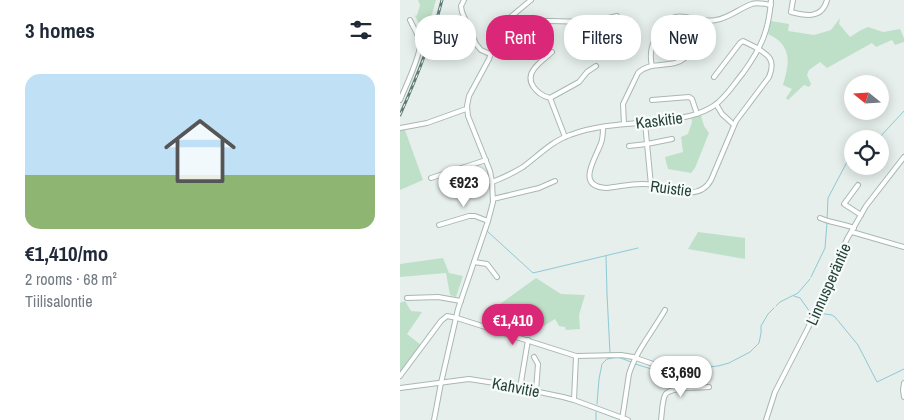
<!DOCTYPE html>
<html lang="en">
<head>
<meta charset="utf-8">
<style>
	:root { --surface:#fff; --page:#f6f6f7; --text:#1f2937; --muted:#747a83; --line:#e0e1e3; --accent:#db2777 }
	body { margin:0; font-family:"Archivo Narrow",sans-serif; background:var(--page); color:var(--text); height:100vh; display:flex; flex-direction:column; font-size:19px; white-space:nowrap }
	* { box-sizing:border-box; margin:0 }
	p { font-size:16px; color:var(--muted) }
	.icon { flex:none; width:28px; height:28px; fill:none; stroke:currentColor; stroke-width:2; stroke-linecap:round; stroke-linejoin:round }
	.map { position:relative; flex:1; overflow:hidden }
	.sheet { display:flex; flex-direction:column; background:var(--surface); width:400px }
	.sheet>* { flex:none }
	.hud { position:absolute; left:15px; top:15px; width:414px; height:45px; display:flex; gap:10px }
	.needle { width:32px; rotate:288deg }
	.tools { position:absolute; left:444px; top:75px; display:grid; gap:10px }
	.tools a { display:grid; place-items:center; width:45px; height:45px; border-radius:50%; background:var(--surface); box-shadow:0 2px 12px #0003; font-size:25px }
	.price { position:absolute; translate:-50% -42px; padding:0 11px; border-radius:18px; background:#fff; color:#222; font-size:16px; line-height:32px; filter:drop-shadow(0 1px 2px #0008) }
	.price::after { content:''; position:absolute; left:50%; top:30px; width:15px; height:11px; margin-left:-8px; background:inherit; clip-path:polygon(0 0,100% 0,50% 100%) }
	.price.active { background:var(--accent); color:#fff }
	ul { padding:0; list-style:none }
	li { display:grid; align-content:center; gap:10px; height:265px; padding:0 25px }
	li+li { border-top:1px solid var(--line) }
	li span { display:grid; place-items:center; height:155px; border-radius:15px; color:#555 }
	li>.icon { margin-inline-start:auto }
	span .icon { width:90px; height:90px; fill:#fffc; stroke-width:1 }
	li b { font-size:21px }
	h2 { display:flex; justify-content:space-between; align-items:center; height:60px; padding:0 25px; font-size:21px }
	.chip { padding:0 18px; border-radius:20px; background:var(--surface); box-shadow:0 2px 12px #0003; font-size:18px; line-height:45px }
	.chip.active { background:var(--accent); color:#fff }
	main { display:flex; flex:1; min-height:0 }
	.map>svg:first-child { display:block }
</style>
</head>
<body>
<main>
<section class="sheet">
<h2>3 homes<svg class="icon" aria-label="filters" viewBox="0 0 24 24"><path d="M4 7h16M4 17h16"/><circle cx="9" cy="7" r="2"/><circle cx="15" cy="17" r="2"/></svg></h2>
<ul>
<li><span style="background:linear-gradient(#bfe0f5 65%,#8fb573 0)"><svg class="icon" aria-label="home" viewBox="0 0 24 24"><path d="M3 11l9-7 9 7M6 9v11h12V9"/></svg></span><div><b>€1,410/mo</b><p>2 rooms · 68 m²</p><p>Tiilisalontie</p></div></li>
</ul>
</section>
<div class="map">
<svg width="504" height="420" viewBox="0 0 504 420">
	<rect width="100%" height="100%" fill="#e6efeb"/>
	<g fill="#bfe0c8">
		<path d="M18,0H36L24,42L22,39L24,32L15,16L17,15L20,5Z"/>
		<path d="M440,18L439,24L450,37L461,30L468,27L483,32L500,29L504,38V42L495,45L492,40L476,47L472,43L427,68L420,62L409,70L407,75L411,84L409,87L404,85L388,100L386,98L392,89L383,85C387,71 392,55 381,43C378,39 372,36 368,34L371,21L389,24L388,31L414,35L431,30Z"/>
		<path d="M300,112L304,126L309,133L295,168L291,173L268,169L265,157L283,152L281,137L288,134L292,122L291,116Z"/>
		<path d="M0,130H5L23,180L0,190Z"/>
		<path d="M298,232L345,238V259L288,249Z"/>
		<path d="M43,258L49,273L63,276L56,297L50,295L46,273L0,277V264Z"/>
		<path d="M136,278L161,294L185,295L179,315L180,329L166,330L165,327L159,326L155,319L144,326L93,309Z"/>
		<path d="M5,301L11,311L22,312L7,334L21,345L0,374V303Z"/>
	</g>
	<g fill="none" stroke-linecap="round" stroke-linejoin="round">
		<g stroke="#8ec9d4" stroke-width="1">
			<path d="M478,139L504,111"/>
			<path d="M427,220L428,198L448,160L452,155"/>
			<path d="M87,231L133,273L238,248"/>
			<path d="M206,256L207,294L210,353"/>
			<path d="M411,277L425,248L427,223"/>
			<path d="M394,296L400,298L410,312L413,311"/>
			<path d="M376,306L380,302L398,293L410,279"/>
			<path d="M418,313L432,315L435,317L458,345L477,382L504,369"/>
			<path d="M235,364L258,371H269L318,366L329,363L350,352L359,343L361,333V326L368,314L374,308"/>
			<path d="M197,404L199,379L202,364L207,359L218,357L231,362"/>
			<path d="M196,412V420"/>
		</g>
		<g stroke="#a8b8b2" stroke-width="6">
			<g id="minor">
				<path d="M64,0L61,6L62,12L76,44L81,50L90,54"/>
				<path d="M393,0L391,12C406,16 422,19 427,0"/>
				<path d="M107,20L191,22L217,16"/>
				<path d="M152,52C147,57 139,62 134,69C124,82 138,95 150,98L165,137"/>
				<path d="M252,66C249,53 252,44 258,33C276,2 291,25 316,20C329,18 340,8 352,4C357,2 365,4 371,5"/>
				<path d="M150,98L179,82L187,72L196,66"/>
				<path d="M0,100C5,88 22,53 20,42C18,34 13,27 10,20"/>
				<path d="M252,100L289,97L292,99L297,114"/>
				<path d="M316,104L322,114L334,125"/>
				<path d="M245,123L251,185"/>
				<path d="M224,124L223,104L238,73C248,63 262,66 275,63C290,60 304,34 308,21"/>
				<path d="M203,127C203,132 203,138 201,143C196,158 175,186 206,188C219,187 232,183 245,184C267,185 297,205 311,180L336,121L369,77C376,60 369,55 355,47C351,45 347,43 343,41L340,43L314,77"/>
				<path d="M0,128L27,123L66,109"/>
				<path d="M229,146L247,144L272,139"/>
				<path d="M31,178L86,160"/>
				<path d="M92,182C103,178 113,173 123,167C138,156 152,141 170,135C199,124 230,124 261,121C280,118 299,116 315,105C326,97 334,84 343,73C361,48 369,31 371,0"/>
				<path d="M458,185L444,204L461,215"/>
				<path d="M93,199L139,188L155,181"/>
				<path d="M420,218C431,223 442,223 454,228"/>
				<path d="M39,225L69,216H75L88,221"/>
				<path d="M452,232L504,247"/>
				<path d="M74,262L87,264L97,277"/>
				<path d="M7,298L38,297L61,301"/>
				<path d="M134,357L138,364L136,391"/>
				<path d="M0,376L41,321L47,316L57,318L176,356L221,355L233,357L259,366L263,365L266,362"/>
				<path d="M504,383L503,390L504,397"/>
				<path d="M0,388L69,379L101,384L163,397L174,400L228,420"/>
				<path d="M120,388L128,340"/>
				<path d="M174,400L176,356"/>
				<path d="M34,420L41,383L58,309L88,221L93,202L92,182L90,171L68,116L67,106L69,96L89,59L98,32L102,24L131,0"/>
				<path d="M222,420L229,374C236,351 253,331 265,310"/>
				<path d="M261,420C262,413 262,402 265,395C270,386 299,388 309,387"/>
				<path d="M366,420L375,392L408,328L447,239L466,206L504,157"/>
			</g>
		</g>
		<use href="#minor" stroke="#fff" stroke-width="4"/>
		<g stroke="#5f7d75" stroke-width="3">
			<path id="rail" d="M0,115C17,77 32,40 42,0"/>
		</g>
		<use href="#rail" stroke="#f7fbf9" stroke-width="1" stroke-dasharray="4" stroke-linecap="butt"/>
	</g>
	<g text-anchor="middle" dominant-baseline="central" stroke-width="4.5" stroke-linejoin="round" paint-order="stroke">
		<g font-size="16" fill="#24423a" stroke="#f7fbf9">
			<text transform="translate(259 120) rotate(-7)">Kaskitie</text>
			<text transform="translate(271 188) rotate(7)">Ruistie</text>
			<text transform="translate(428 284) rotate(-66)">Linnusperäntie</text>
			<text transform="translate(116 387) rotate(11)">Kahvitie</text>
		</g>
	</g>
</svg>
<div class="tools">
<a><svg class="needle" viewBox="-14 -14 28 28"><path d="M0-13l5 13h-10z" fill="#e53935"/><path d="M0 13l5-13h-10z" fill="#747a83"/></svg></a>
<a><svg class="icon" aria-label="locate" viewBox="0 0 24 24"><circle cx="12" cy="12" r="6"/><path d="M12 2v4M12 18v4M2 12h4M18 12h4"/></svg></a>
</div>
<b class="price" style="left:64px;top:208px">€923</b>
<b class="price active" style="left:113px;top:346px">€1,410</b>
<b class="price" style="left:281px;top:398px">€3,690</b>
<div class="hud">
<a class="chip">Buy</a>
<a class="chip active">Rent</a>
<a class="chip">Filters</a>
<a class="chip">New</a>
</div>
</div>
</main>
</body>
</html>
